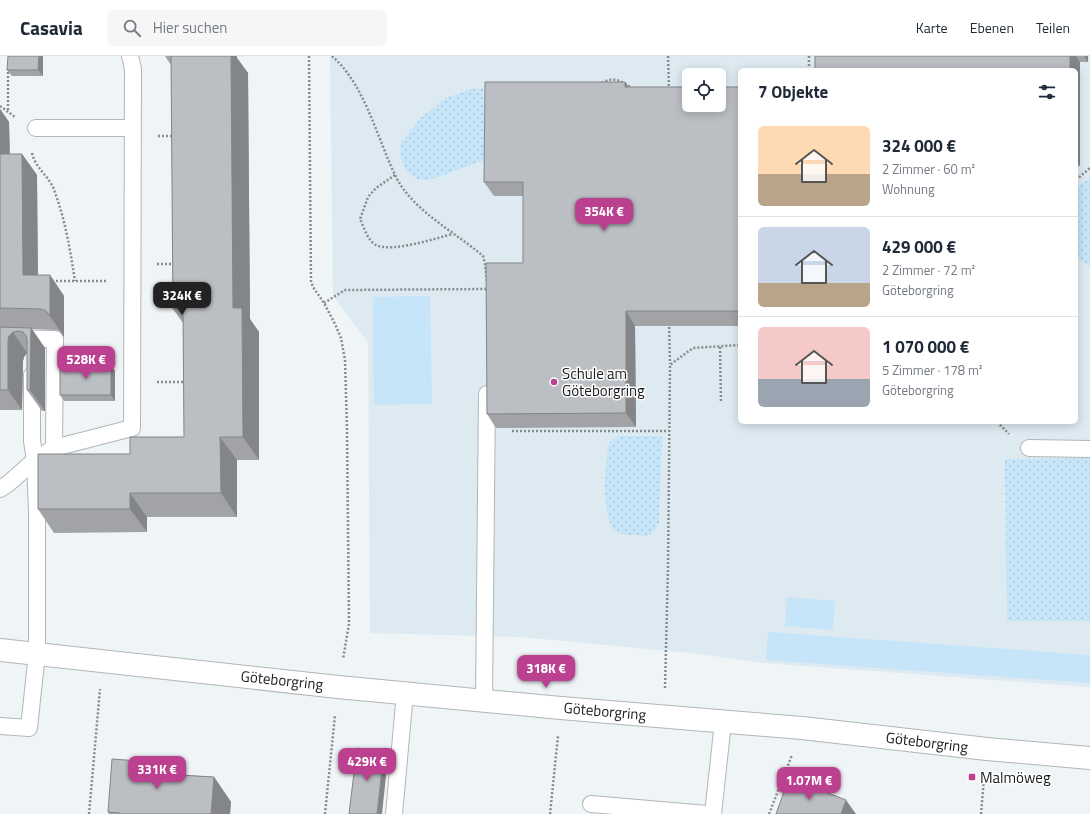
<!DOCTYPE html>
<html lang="de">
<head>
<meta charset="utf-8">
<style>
	:root { --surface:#fff; --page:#f6f6f7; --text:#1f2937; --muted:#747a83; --line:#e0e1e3; --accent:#bc4090 }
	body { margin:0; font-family:"Titillium Web",sans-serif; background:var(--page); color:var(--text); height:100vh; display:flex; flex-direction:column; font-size:15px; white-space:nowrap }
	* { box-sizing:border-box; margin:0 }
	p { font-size:13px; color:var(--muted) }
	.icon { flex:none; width:22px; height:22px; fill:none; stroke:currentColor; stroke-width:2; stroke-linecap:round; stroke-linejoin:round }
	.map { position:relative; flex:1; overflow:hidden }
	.panel { position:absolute; left:738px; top:12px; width:340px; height:356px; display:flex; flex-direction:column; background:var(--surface); border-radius:6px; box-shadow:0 2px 10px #0003 }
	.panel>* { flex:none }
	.fabs { position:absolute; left:682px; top:12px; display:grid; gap:8px }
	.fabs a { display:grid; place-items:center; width:44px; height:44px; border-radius:6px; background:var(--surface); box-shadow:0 2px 10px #0003; font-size:20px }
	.price { position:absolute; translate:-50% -34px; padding:0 9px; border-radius:8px; background:var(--accent); color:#fff; font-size:13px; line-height:26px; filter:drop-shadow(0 1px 2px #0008) }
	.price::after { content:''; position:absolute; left:50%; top:24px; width:12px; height:9px; margin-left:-6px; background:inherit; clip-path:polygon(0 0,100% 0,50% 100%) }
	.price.active { background:#222; color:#fff }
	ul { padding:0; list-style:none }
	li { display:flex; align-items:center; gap:12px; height:100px; padding:0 20px }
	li+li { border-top:1px solid var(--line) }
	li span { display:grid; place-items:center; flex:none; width:112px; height:80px; border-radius:6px; color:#555 }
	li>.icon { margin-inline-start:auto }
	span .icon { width:48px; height:48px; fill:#fffc; stroke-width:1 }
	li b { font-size:17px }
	h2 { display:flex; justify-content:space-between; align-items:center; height:48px; padding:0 20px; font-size:17px }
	header { display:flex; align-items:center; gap:24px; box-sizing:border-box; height:56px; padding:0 20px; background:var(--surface); border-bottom:1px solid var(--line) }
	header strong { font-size:19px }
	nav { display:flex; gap:22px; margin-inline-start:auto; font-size:14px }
	.search { width:280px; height:36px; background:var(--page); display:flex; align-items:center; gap:10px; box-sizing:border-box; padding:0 14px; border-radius:6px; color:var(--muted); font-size:15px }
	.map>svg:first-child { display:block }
</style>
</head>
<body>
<header>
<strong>Casavia</strong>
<div class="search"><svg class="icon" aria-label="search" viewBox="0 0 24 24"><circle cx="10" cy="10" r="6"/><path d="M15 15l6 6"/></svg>Hier suchen</div>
<nav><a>Karte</a><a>Ebenen</a><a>Teilen</a></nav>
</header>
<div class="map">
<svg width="1090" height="758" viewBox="0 0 1090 758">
	<defs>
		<pattern id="grass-dots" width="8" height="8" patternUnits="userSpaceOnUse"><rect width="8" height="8" fill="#c6e5f8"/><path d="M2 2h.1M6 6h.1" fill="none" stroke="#a9c4d4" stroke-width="1.8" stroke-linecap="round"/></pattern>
	</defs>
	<rect width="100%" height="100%" fill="#eff4f7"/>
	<path fill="#ddeaf1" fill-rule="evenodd" d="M330,0H1090V631L764,607L691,597L521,581L370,577L368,286L333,240ZM740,14H1076V366H740ZM689,19H719V49H689Z"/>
	<g fill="url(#grass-dots)">
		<path d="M483,32L485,104L429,124L417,123L406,114L400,100L401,86L422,61L446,42L471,33Z"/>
		<path d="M1090,122V210L1080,204L1076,198V132Z"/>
		<path d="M618,380H662L659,467C653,479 650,481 637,479C631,479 621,479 616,475C600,462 606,409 608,390L611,385Z"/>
		<path d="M1090,402V565H1007L1005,403Z"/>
	</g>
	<g fill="#c6e5f8">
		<path d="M430,240L432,348L374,349L373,241Z"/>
		<path d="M787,541L835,545L833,574L785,570Z"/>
		<path d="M768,576L1090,599V627L766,604Z"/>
	</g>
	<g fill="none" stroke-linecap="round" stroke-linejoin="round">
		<g stroke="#b1b6b9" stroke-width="18">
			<g id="lane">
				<path d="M36,72H132"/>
				<path d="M0,282L55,283L54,392"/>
				<path d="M1029,392L1090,393"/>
				<path d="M0,433L9,427L35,404L54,392L132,372L133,13L130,0"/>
				<path d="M484,644L487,338"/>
				<path d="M0,670L29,672L37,597V456L35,404L32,385V319"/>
				<path d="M591,748L707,758"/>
				<path d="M394,758L405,637"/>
				<path d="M713,758L723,666"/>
			</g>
		</g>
		<g stroke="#b1b6b9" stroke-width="24">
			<path id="street" d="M0,594L338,631L561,652L802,672L987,693L1090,702"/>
		</g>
		<g stroke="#888b8d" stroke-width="2.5" stroke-dasharray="2 2" stroke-linecap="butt">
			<path d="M309,0L311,225L313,231L324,247L335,268L341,282L345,304L347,373L349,568L343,603"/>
			<path d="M332,0C366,30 377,83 397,123C415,156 455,176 483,200L485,208L487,227"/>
			<path d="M668,0L669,33"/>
			<path d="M809,0V14"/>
			<path d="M602,27C612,20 623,25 631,32"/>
			<path d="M0,50L15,61"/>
			<path d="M8,54V13"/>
			<path d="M158,80H173"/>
			<path d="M32,97C35,111 47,119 53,131C65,162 70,193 75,225"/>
			<path d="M395,119L376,132L368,141L360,163C364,171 367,184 376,189C392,197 436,182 453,178"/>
			<path d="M1076,124L1090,112"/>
			<path d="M157,208H174"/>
			<path d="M52,225H107"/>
			<path d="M324,247L345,234L487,233V232"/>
			<path d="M669,267L670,308"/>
			<path d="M720,291L721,346"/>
			<path d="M157,326H186"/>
			<path d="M997,366L1009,378"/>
			<path d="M512,375H669"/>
			<path d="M665,632L668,512L670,309L693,292L740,289"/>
			<path d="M89,758L100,633"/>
			<path d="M325,758L335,659"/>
			<path d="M550,758L558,680"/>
			<path d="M769,758L792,699"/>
			<path d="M981,758L984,722"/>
		</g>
		<use href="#lane" stroke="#fff" stroke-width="16"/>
		<use href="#street" stroke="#fff" stroke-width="22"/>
	</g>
	<g fill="#a1a3a7">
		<path d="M43,0V20H12L7,14Z"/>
		<path d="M165,0H237V2L248,17L250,263L259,276V404H237V461H147V476L54,477L38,453L130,398L184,381L183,267L173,253L171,9Z"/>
		<path d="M815,0H1088V6H1080V110H1076V14Z"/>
		<path d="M629,31H740V270H635L636,371L496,372L487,358L523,207V140H494L484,126Z"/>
		<path d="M0,53L9,66L10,98H22L37,119L38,219H50L64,240V281L60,275L55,274L32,273L45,292V355H42L27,334V297L24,301L23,305L22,354H0Z"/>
		<path d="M115,315V345H64L60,339Z"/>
		<path d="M187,719L214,721L231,746L230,758H109L108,756Z"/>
	</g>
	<g fill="#838588">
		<path d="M39,0H43V20L38,14Z"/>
		<path d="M225,0H237V2L248,17L250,263L259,276V404L243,381L233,252Z"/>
		<path d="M1070,0H1076L1080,6V110L1076,104V14H1070Z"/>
		<path d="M1084,0H1088V6Z"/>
		<path d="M625,26L635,40L625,31Z"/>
		<path d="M0,53L9,66L10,119L0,105Z"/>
		<path d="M22,98L37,119L38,240L23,219Z"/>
		<path d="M50,219L64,240V281L50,260Z"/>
		<path d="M626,255L635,270L636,371L626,357Z"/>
		<path d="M31,272L45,292V355L30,334Z"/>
		<path d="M13,276L27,297L24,301L23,305L22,354L8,334V284L9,280Z"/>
		<path d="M111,309L115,315V345L111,339Z"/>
		<path d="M220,381L237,404V461L221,437Z"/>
		<path d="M130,437L147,461V476L130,453Z"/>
		<path d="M384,696L388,701L382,758H377Z"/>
		<path d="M179,708L196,733L178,719Z"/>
		<path d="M214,721L231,746L230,758H211Z"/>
		<path d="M846,744L856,758H841Z"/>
	</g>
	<g fill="#bbbec2" stroke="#838588">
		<path d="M8,0H39L38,14H7Z"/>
		<path d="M171,0H231L233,252H242L243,381H220L221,437H130V453H38V398H130V381H184L183,253H173Z"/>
		<rect x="815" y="0" width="255" height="14"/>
		<path d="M485,26H625V31H689V49H719V31H740V255H626V357L487,358L486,207H523V126H484Z"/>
		<path d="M0,98H22L23,219H50V260L46,255L41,253L0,252Z"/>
		<path d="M0,271L31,272L30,334H27V284L26,280L23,276L18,275L13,276L9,280L8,284V334H0Z"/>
		<rect x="60" y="309" width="51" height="30"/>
		<path d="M357,692L384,696L377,758H349Z"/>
		<path d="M112,703L179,708L178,719L214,721L211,758H120V757L108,756Z"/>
		<path d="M789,722L846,744L841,758H776Z"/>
	</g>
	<g fill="#bc4090" stroke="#fff" stroke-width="1.5">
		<circle cx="554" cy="326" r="4"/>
		<rect x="968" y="717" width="8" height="8" rx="2"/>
	</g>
	<g text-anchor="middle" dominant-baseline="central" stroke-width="3" stroke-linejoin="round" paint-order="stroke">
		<g font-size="15" fill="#181a1b" stroke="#fff" text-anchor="start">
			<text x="562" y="317">Schule am<tspan x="562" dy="17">Göteborgring</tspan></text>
			<text x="980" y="721">Malmöweg</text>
		</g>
		<g font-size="15" fill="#181a1b" stroke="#fff">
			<text transform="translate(282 624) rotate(6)">Göteborgring</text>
			<text transform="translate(605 655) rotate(5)">Göteborgring</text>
			<text transform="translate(927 686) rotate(7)">Göteborgring</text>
		</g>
	</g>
</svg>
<div class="fabs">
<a><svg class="icon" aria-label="locate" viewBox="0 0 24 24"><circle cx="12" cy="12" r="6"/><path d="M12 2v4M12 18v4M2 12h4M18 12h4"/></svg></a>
</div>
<b class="price" style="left:604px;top:176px">354K €</b>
<b class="price active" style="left:182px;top:260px">324K €</b>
<b class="price" style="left:86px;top:324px">528K €</b>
<b class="price" style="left:546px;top:633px">318K €</b>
<b class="price" style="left:367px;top:726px">429K €</b>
<b class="price" style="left:157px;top:734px">331K €</b>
<b class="price" style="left:809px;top:745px">1.07M €</b>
<section class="panel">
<h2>7 Objekte<svg class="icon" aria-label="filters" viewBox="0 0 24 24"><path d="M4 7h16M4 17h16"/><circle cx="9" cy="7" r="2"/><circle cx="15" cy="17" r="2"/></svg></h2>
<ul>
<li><span style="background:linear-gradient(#ffd9b3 60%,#b9a48a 0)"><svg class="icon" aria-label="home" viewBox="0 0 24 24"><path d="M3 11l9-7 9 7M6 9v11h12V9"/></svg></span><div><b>324 000 €</b><p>2 Zimmer · 60 m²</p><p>Wohnung</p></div></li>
<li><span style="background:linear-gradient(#c9d6e8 70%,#b9a48a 0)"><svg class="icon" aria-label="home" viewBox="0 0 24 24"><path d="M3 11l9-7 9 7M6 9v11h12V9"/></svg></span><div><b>429 000 €</b><p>2 Zimmer · 72 m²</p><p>Göteborgring</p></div></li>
<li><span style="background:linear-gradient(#f6c9c9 65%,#9aa5b1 0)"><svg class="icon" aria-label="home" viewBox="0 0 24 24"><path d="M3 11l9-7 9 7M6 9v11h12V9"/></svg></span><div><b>1 070 000 €</b><p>5 Zimmer · 178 m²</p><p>Göteborgring</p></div></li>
</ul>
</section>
</div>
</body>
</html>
